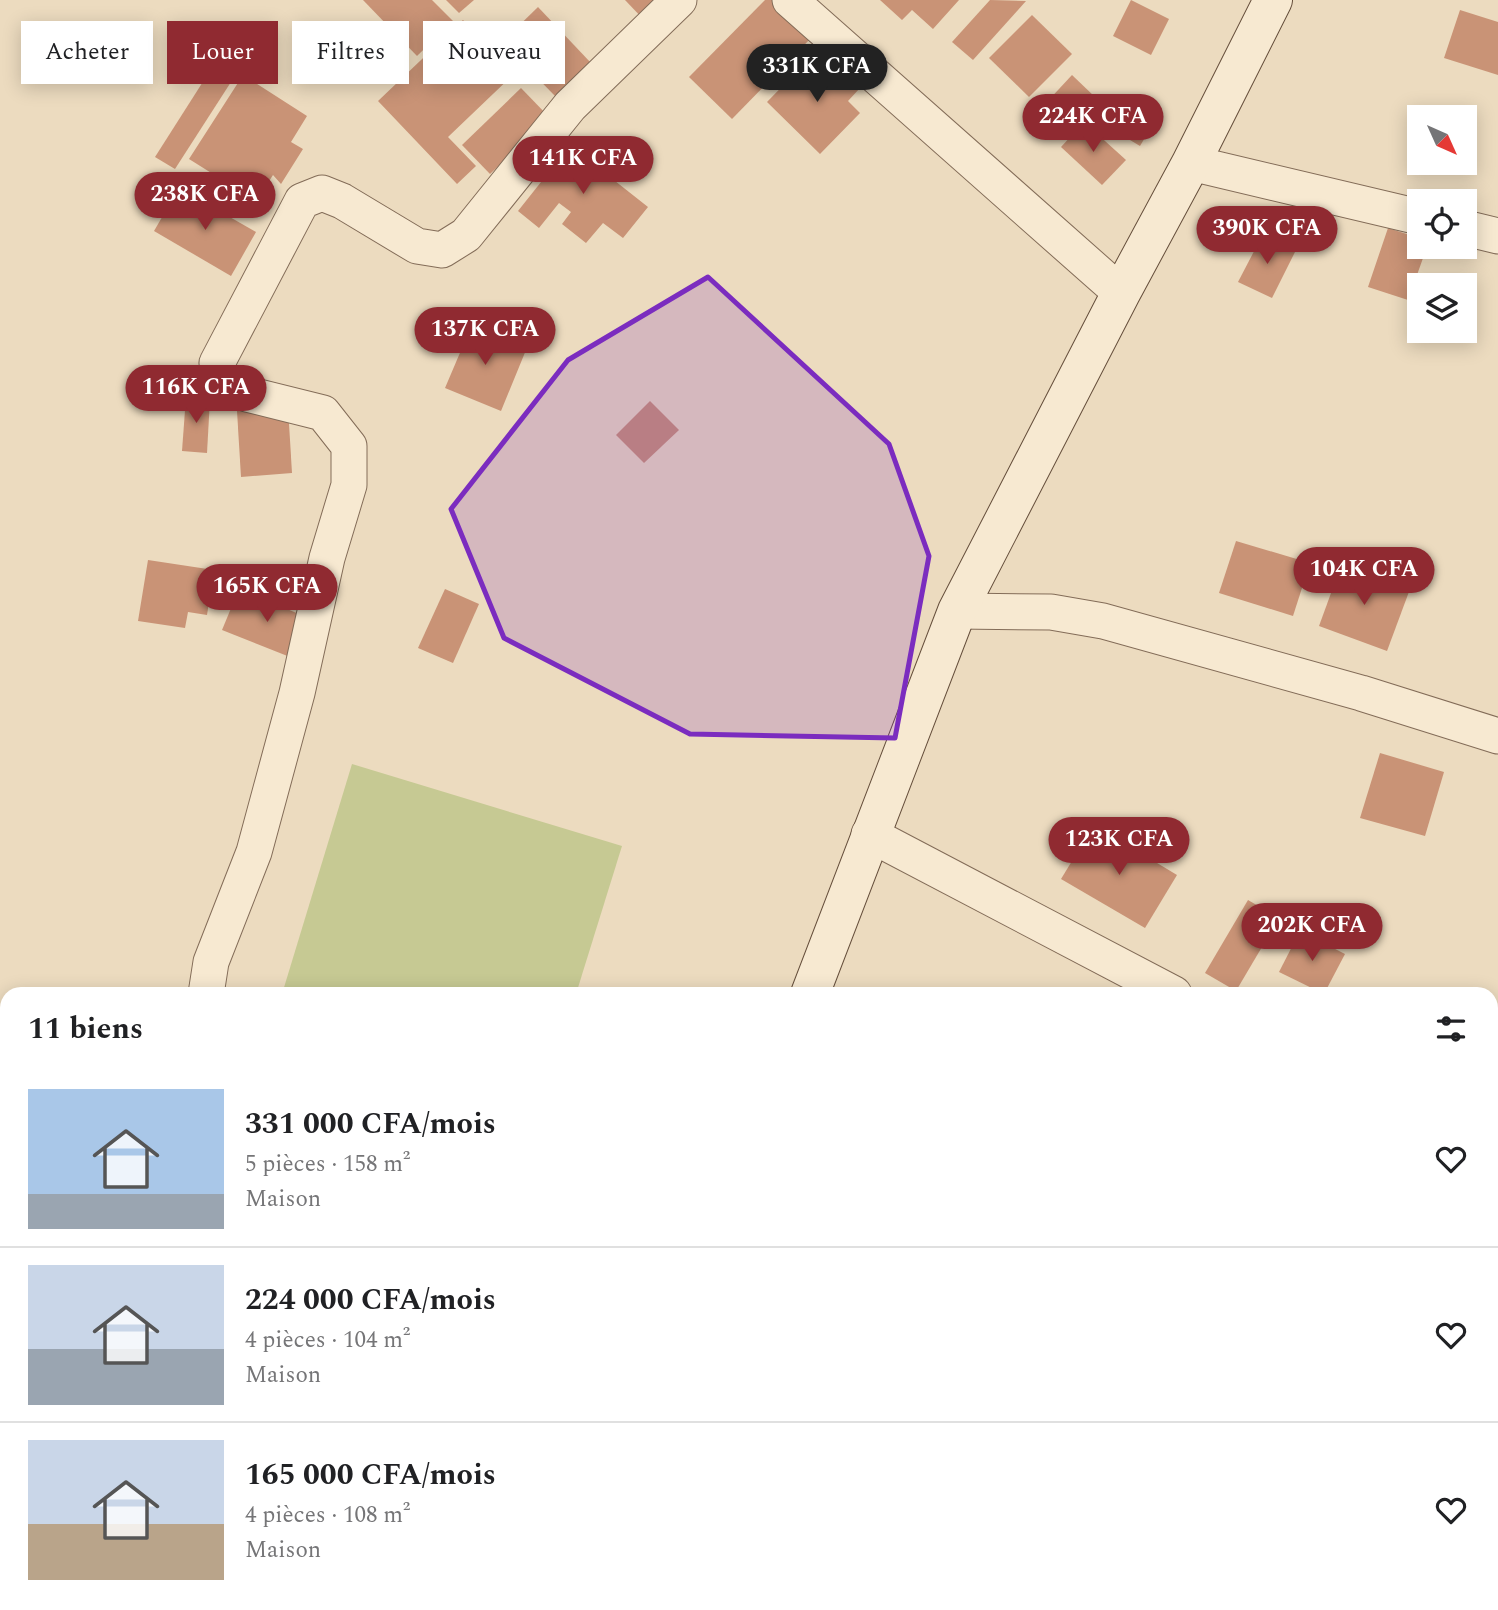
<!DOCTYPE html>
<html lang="fr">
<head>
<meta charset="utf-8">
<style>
	:root { --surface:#fff; --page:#f6f6f6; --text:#202124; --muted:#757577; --line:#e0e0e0; --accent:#902a31 }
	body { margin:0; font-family:Spectral,serif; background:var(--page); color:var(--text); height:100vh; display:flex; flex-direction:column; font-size:26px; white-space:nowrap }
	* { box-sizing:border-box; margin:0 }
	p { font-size:23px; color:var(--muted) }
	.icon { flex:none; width:38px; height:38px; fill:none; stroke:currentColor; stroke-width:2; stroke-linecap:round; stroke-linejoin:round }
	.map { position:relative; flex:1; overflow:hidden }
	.side { position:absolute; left:0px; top:987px; width:1498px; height:623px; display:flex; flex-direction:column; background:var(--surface); border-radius:21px 21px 0 0; box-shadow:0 4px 18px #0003 }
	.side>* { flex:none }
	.top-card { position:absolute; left:21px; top:21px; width:700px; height:63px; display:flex; gap:14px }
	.needle { width:46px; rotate:135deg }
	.controls { position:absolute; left:1407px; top:105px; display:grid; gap:14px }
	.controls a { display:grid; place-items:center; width:70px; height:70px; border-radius:0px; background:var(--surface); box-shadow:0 4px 18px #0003; font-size:35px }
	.price { position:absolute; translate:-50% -60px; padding:0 16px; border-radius:24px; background:var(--accent); color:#fff; font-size:23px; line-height:46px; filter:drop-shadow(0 2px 4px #0008) }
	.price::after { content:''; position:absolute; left:50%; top:42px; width:21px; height:16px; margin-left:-10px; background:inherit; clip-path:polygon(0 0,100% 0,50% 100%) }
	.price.active { background:#222; color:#fff }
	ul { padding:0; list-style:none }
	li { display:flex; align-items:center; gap:21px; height:175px; padding:0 28px }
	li+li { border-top:2px solid var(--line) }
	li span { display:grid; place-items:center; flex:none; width:196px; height:140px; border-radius:0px; color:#555 }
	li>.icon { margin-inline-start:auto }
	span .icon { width:84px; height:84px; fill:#fffc; stroke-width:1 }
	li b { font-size:30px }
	h2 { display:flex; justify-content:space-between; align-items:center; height:84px; padding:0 28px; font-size:30px }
	.pill { padding:0 24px; border-radius:0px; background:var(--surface); box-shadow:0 4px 18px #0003; font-size:24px; line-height:63px }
	.pill.active { background:var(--accent); color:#fff }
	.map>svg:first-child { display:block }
</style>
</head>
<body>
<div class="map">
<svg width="1498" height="1610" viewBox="0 0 1498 1610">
	<rect width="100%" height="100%" fill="#ecdbbf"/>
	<path fill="#c6c993" d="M352,764L622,846L576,994H282Z"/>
	<g fill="#c99376">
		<path d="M363,0H432L453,21L417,56Z"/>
		<path d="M446,0H474L459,13Z"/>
		<path d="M625,0H670L646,22Z"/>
		<path d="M765,0H774L812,37L732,119L689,77Z"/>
		<path d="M880,0H959L933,29L912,10L902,20Z"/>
		<path d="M990,0L1026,1L973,60L952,42Z"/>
		<path d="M1131,0L1169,19L1151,55L1113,36Z"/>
		<path d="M538,7L591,63L556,97L502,42Z"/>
		<path d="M1460,10L1498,22V75L1444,58Z"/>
		<path d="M1032,15L1072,54L1029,97L989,58Z"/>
		<path d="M463,20L514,74L448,137L476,166L457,184L378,101Z"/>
		<path d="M220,55L240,68L175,169L155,157Z"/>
		<path d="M810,58L828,75L840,68L860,88L848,101L860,113L820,154L767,102Z"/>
		<path d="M243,75L307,116L291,142L303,149L281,184L273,175L256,201L189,159Z"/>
		<path d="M1072,75L1095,97L1055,139L1032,118Z"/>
		<path d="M521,88L550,118L490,174L462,145Z"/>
		<path d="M1107,98L1153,124L1140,146L1095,119Z"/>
		<path d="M1084,122L1126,160L1102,185L1061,147Z"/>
		<path d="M576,138L597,154L591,162L648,207L623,238L603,223L586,243L562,224L571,212L559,203L539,228L518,211Z"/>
		<path d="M179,188L256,232L231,276L154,231Z"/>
		<path d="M1388,228L1419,238V247H1427L1408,300L1368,287Z"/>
		<path d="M1263,234L1296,250L1272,298L1238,282Z"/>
		<path d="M459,322L526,350L501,411L445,388L465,341L453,337Z"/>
		<path d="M186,397L210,399L207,453L182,451Z"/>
		<path d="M650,401L679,430L644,463L616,435Z"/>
		<path d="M288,407L292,473L241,477L237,411Z"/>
		<path d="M1236,541L1310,563L1293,616L1219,593Z"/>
		<path d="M148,560L214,570L207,615L188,612L185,628L138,621Z"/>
		<path d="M1342,563L1410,589L1387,651L1319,626Z"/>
		<path d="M239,589L311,619L295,659L222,630Z"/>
		<path d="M445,589L479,604L453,663L418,648Z"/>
		<path d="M1380,753L1444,772L1425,836L1360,818Z"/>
		<path d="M1094,825L1177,875L1145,928L1061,879Z"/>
		<path d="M1248,900L1279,918L1236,991L1205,973Z"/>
		<path d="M1300,931L1345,954L1324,994L1279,972Z"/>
		<path d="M1491,1032L1498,1036V1074L1491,1086Z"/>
		<path d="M897,1603H957V1604L936,1610H899Z"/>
	</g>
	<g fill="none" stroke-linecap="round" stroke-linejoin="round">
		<g stroke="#836c58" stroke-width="37">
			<g id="street">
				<path d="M790,0L1121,293"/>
				<path d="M1191,163L1419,217"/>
				<path d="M1465,228L1498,236"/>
				<path d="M957,611L1051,612L1103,621L1361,693L1498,736"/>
				<path d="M869,834L1174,994"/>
				<path d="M206,994L211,962L254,852L297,693L327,558L349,485V446L323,413L247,394L223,383L217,363L302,201L322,193L342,201L417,246L442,250L466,235L570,106L679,0"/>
				<path d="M990,1603L993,1610"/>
				<path d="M1364,1603L1380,1610"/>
			</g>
		</g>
		<g stroke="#654e3b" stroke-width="40">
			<g id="secondary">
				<path d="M810,994L957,611L1121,293L1191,163L1273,0"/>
				<path d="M665,1610L666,1603"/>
			</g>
		</g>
		<g stroke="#513b2c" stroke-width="40">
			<path id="primary" d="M0,1134L7,1136"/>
		</g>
		<use href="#street" stroke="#f7e9d1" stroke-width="35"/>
		<use href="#secondary" stroke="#f7e9d1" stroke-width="38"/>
		<use href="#primary" stroke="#efce97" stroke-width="38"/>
	</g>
	<path fill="#7b2cbf" fill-opacity="0.2" stroke="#7b2cbf" stroke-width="5" stroke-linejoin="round" d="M708,277L889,444L929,556L895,738L690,734L504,638L451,509L568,360Z"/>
</svg>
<div class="controls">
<a><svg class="needle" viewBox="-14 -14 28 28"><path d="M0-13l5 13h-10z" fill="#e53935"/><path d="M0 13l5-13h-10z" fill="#757577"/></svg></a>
<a><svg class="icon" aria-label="locate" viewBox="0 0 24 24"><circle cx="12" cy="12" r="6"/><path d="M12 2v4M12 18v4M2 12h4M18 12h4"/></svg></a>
<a><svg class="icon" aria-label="layers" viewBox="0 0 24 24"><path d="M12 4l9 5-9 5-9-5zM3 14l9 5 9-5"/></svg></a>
</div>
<b class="price active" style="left:817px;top:104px">331K CFA</b>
<b class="price" style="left:1093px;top:154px">224K CFA</b>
<b class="price" style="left:583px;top:196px">141K CFA</b>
<b class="price" style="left:205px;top:232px">238K CFA</b>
<b class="price" style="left:1267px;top:266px">390K CFA</b>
<b class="price" style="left:485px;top:367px">137K CFA</b>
<b class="price" style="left:196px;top:425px">116K CFA</b>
<b class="price" style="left:1364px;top:607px">104K CFA</b>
<b class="price" style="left:267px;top:624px">165K CFA</b>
<b class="price" style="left:1119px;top:877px">123K CFA</b>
<b class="price" style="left:1312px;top:963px">202K CFA</b>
<div class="top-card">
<a class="pill">Acheter</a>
<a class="pill active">Louer</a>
<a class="pill">Filtres</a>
<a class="pill">Nouveau</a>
</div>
<section class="side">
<h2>11 biens<svg class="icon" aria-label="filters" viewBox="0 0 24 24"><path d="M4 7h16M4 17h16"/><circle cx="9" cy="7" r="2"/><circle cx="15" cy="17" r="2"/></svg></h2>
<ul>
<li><span style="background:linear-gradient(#a9c7e8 75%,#9aa5b1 0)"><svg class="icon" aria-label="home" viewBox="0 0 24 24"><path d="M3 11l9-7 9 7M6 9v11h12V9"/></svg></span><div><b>331 000 CFA/mois</b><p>5 pièces · 158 m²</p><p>Maison</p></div><svg class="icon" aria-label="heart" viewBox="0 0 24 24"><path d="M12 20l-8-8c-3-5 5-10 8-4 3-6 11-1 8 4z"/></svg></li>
<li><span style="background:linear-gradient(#c9d6e8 60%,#9aa5b1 0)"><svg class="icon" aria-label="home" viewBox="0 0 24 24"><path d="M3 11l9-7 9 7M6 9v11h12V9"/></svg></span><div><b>224 000 CFA/mois</b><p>4 pièces · 104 m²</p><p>Maison</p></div><svg class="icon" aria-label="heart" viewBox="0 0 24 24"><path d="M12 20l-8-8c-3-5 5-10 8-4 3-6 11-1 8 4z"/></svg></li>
<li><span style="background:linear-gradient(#c9d6e8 60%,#b9a48a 0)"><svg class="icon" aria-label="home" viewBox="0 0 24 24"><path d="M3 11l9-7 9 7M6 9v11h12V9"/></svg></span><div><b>165 000 CFA/mois</b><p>4 pièces · 108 m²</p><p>Maison</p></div><svg class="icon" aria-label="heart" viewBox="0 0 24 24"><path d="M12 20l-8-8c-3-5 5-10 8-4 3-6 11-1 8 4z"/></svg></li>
</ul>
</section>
</div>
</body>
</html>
